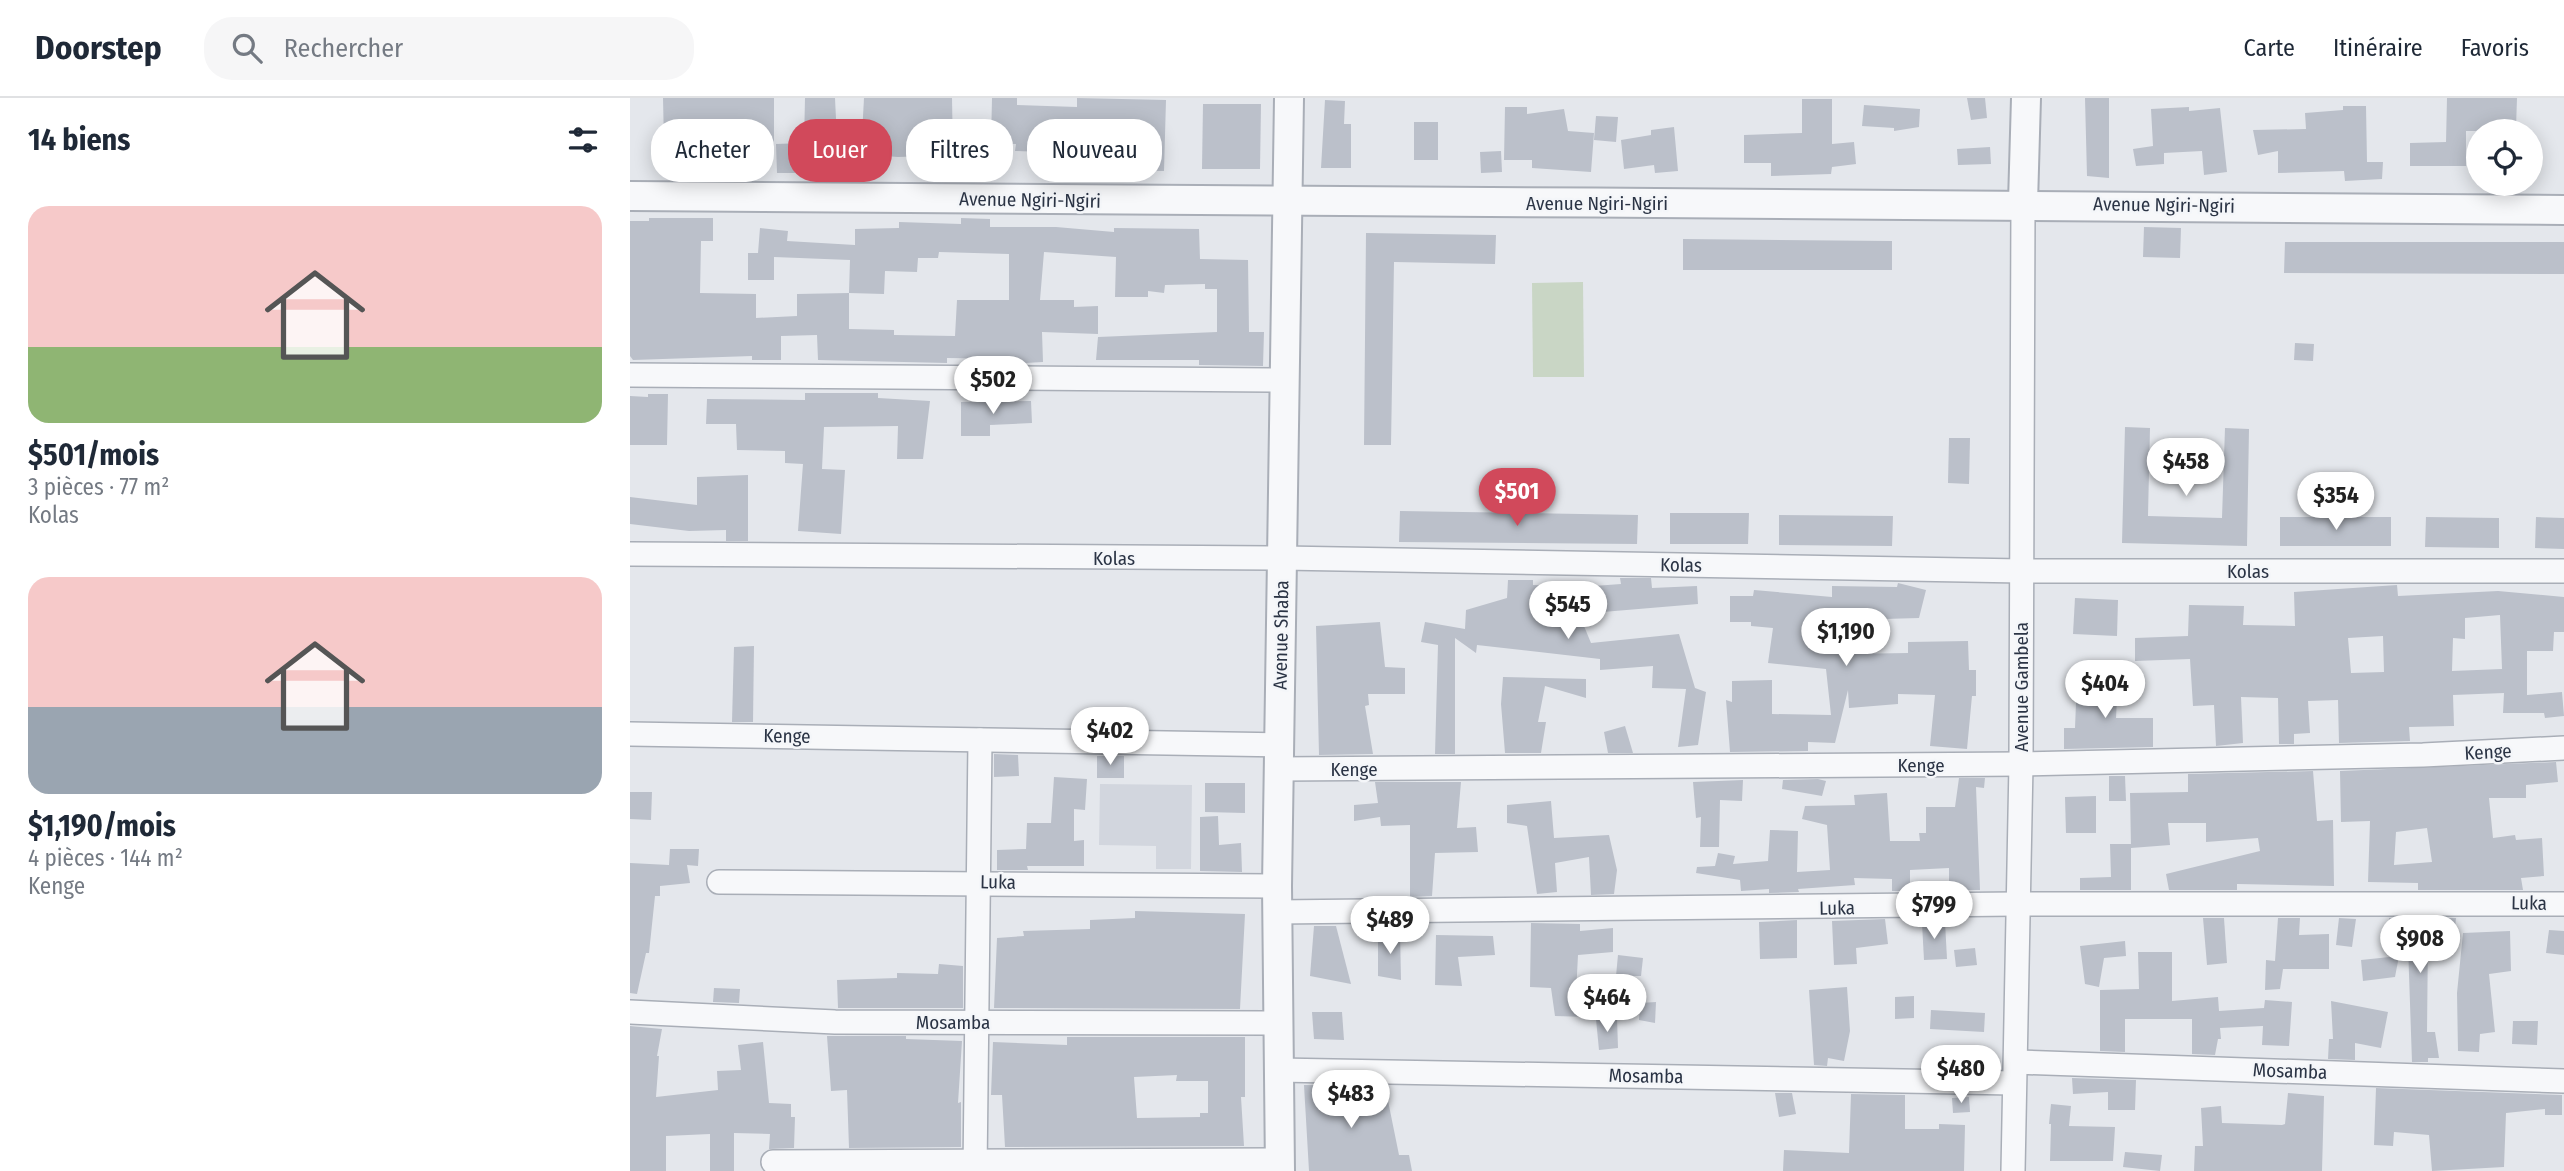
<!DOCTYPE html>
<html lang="fr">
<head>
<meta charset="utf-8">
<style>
	:root { --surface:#fff; --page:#f6f6f7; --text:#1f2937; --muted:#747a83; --line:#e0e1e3; --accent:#d1495b }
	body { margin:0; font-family:"Fira Sans Condensed",sans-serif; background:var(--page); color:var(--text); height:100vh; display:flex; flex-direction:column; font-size:26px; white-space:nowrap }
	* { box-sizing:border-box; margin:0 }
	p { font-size:23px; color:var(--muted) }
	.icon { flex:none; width:38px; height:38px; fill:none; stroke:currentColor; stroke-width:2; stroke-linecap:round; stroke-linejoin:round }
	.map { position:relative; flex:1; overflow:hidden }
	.panel { display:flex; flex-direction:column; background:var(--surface); width:630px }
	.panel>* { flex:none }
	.top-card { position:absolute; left:21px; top:21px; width:665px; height:63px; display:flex; gap:14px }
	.tools { position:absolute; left:1836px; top:21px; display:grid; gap:14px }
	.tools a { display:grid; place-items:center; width:77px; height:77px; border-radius:50%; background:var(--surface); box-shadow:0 4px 18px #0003; font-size:35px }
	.price { position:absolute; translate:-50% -60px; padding:0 16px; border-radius:24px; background:#fff; color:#222; font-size:23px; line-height:46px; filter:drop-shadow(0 2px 4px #0008) }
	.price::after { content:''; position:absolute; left:50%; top:42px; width:21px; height:16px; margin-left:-10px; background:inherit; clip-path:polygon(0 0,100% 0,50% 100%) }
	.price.on { background:var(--accent); color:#fff }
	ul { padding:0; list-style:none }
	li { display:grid; align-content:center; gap:14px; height:371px; padding:0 28px }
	li span { display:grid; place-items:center; height:217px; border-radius:21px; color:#555 }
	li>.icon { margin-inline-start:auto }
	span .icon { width:126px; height:126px; fill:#fffc; stroke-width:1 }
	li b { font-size:30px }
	h2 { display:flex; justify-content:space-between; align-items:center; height:84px; padding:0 28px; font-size:30px }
	.tag { padding:0 24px; border-radius:28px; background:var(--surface); box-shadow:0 4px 18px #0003; font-size:24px; line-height:63px }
	.tag.on { background:var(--accent); color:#fff }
	header { display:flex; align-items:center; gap:42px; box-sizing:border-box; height:98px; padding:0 35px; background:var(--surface); border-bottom:2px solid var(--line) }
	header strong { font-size:33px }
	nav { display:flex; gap:38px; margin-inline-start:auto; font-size:24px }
	.search { width:490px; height:63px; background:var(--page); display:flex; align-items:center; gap:18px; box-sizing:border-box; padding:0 24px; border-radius:28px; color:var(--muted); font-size:26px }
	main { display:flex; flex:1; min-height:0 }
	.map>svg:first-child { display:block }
</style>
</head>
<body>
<header>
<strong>Doorstep</strong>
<div class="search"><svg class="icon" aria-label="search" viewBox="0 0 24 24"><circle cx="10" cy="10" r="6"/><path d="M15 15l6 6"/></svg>Rechercher</div>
<nav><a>Carte</a><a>Itinéraire</a><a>Favoris</a></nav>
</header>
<main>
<section class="panel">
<h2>14 biens<svg class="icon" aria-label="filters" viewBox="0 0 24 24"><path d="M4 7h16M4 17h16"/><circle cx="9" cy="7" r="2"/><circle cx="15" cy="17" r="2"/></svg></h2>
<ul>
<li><span style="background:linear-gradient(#f6c9c9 65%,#8fb573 0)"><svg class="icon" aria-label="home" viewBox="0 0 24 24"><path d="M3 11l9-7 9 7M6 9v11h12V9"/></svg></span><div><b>$501/mois</b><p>3 pièces · 77 m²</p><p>Kolas</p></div></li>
<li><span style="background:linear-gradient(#f6c9c9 60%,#9aa5b1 0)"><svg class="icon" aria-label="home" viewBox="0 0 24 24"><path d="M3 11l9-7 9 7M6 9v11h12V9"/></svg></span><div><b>$1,190/mois</b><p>4 pièces · 144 m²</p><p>Kenge</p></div></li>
</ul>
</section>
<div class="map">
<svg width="1934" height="1073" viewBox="0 0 1934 1073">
	<rect width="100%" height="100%" fill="#e4e7ec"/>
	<path fill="#d2d6de" d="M470,686L562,687L561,771H526V748L469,747Z"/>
	<path fill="#c9d6c5" d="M953,184L954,279H903L902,185Z"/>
	<g fill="#bbc0ca" fill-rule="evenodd">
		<path d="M33,0H144V51H116L114,70L95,69L93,23L57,21V44L34,45Z"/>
		<path d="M175,0H205L208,63L164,62L165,75H147L146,46L174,45Z"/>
		<path d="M234,0H322L323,57L268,59L231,56Z"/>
		<path d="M362,0H387V7L447,9V0L536,2L534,73L443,72L444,55L385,53L386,46L361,45Z"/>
		<path d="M1337,0H1355L1357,20L1341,22Z"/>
		<path d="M1455,0H1479V80L1457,78Z"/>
		<path d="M1817,0H1887L1886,30L1877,29V33H1836V68H1780V45L1816,44Z"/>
		<path d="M1172,1H1202V46L1224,44L1226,66L1202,69L1201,76L1141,78V65H1114V37L1172,35Z"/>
		<path d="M695,2L715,3L714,26H721V70H691Z"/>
		<path d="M573,6H631L630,71H572Z"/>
		<path d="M1234,7L1290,11L1289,29L1264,33V30L1232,28Z"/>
		<path d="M1713,8H1736L1737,64H1753L1752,81L1715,83L1714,73L1648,75V53L1628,57L1623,32L1676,31L1675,15L1713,12Z"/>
		<path d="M875,9H897V16L934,11L938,33L964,35L961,74L902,70V62H874Z"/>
		<path d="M1559,9V13L1590,10L1597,74L1574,77L1572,53L1534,55V66L1506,68L1503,51L1523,48L1521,11Z"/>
		<path d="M966,18L988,19L986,44L964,42Z"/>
		<rect x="784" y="24" width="24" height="38"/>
		<path d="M1044,29L1048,73L1025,75L1024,67L994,71L991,42L1021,37V32Z"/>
		<path d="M1360,49L1361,66L1328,67L1327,51Z"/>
		<path d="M871,53L872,74L851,75L850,54Z"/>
		<path d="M19,120H83V143H71L70,195L126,196V220L167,218V196L219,195V231L264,232V237L325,238L327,202H379V156L309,154L308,160H288L287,174L255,173L254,196L219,195L220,162L144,159V182H118V155H128L130,130L158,133L157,143L225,147V131L269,130V124L331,126V120L360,121V129H426L484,134V130L569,131L570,161L618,162L619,234H634L633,268L569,267V262H466L468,239L587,234V191H575V186L535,187L534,195L518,193V199H485L486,159L414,154L410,202H444V209L468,208V236L412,234L413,264L379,266V261L317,260V265L188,262L187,237L151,238V262H122V258L3,262L0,258V123H19Z"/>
		<path d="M1514,129L1551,130L1550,160L1513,159Z"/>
		<path d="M736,135L866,137L865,166L764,164L761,347H734Z"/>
		<path d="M1053,141L1262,143V172H1053Z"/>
		<path d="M1655,144H1934V176L1654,175Z"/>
		<path d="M1665,245L1684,246L1683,263L1664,262Z"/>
		<path d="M175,295H248V300L300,303L293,361H267L268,328L194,329L192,371L215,372L211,436L168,433L173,366L155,365V353L107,352L106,326H76L77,301L175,302Z"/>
		<path d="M18,296H38L37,347H0V298L18,299Z"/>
		<path d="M401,303L402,325L360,327V338H331V304Z"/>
		<path d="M1495,329L1520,330L1518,418L1592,420L1595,330L1619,331L1617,448L1492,445Z"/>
		<path d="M1319,340H1340L1339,386L1318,385Z"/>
		<path d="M118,377V443H96V432L59,433L0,426V399L67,407V379Z"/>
		<path d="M770,413L1008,417L1007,446L769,444Z"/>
		<path d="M1040,415H1119L1118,446H1040Z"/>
		<path d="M1149,417L1263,418L1262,448L1149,447Z"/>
		<rect x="1650" y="419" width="111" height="29"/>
		<path d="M1796,419L1869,420V450L1795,449Z"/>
		<path d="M1906,419L1934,420V451L1905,450Z"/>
		<path d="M990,480H1021L1022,490L1067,488L1068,506L949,516L961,545L1049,536L1065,590L1076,594L1068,647L1048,649L1056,591L1022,590L1023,568L970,572V561L847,547L846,555L825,540V656H805L808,547L791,544L795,524L835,531L836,512L877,500L878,482H903V487L950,489L991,486Z"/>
		<path d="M1268,485L1296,492L1289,520L1219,522L1217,556L1278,555V544L1338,543L1339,572H1346V598H1342L1337,651L1300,648L1305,597L1268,596V606L1219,610L1218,592L1205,645L1178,644V653L1100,654L1096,602L1102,604V583L1142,582V616L1201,617L1196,571L1138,565L1143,530L1121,528V524H1100V498H1123L1124,492L1202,499V488L1267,489Z"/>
		<path d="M1767,487L1768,498L1868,493L1934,499V534H1924L1923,553H1897V597L1932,594L1934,618L1915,620L1914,615H1873L1874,595L1823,597L1824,628L1779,629L1780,643L1709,645L1708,602L1678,603L1680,635L1664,636V646H1649L1648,600L1611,599L1613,645L1586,648L1584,607L1563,608L1560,561L1505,563V540L1558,538L1559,507L1614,508L1613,527L1665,528L1664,494ZM1870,517L1872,571L1822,573L1823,540L1835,541V520ZM1753,538L1754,574L1721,575L1718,540Z"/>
		<path d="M1445,500L1488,502L1487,538L1443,536Z"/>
		<path d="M750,524L755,569L775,570V596H738L739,607L735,608L743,656L689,657L686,528Z"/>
		<path d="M124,548L123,624H102L104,549Z"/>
		<path d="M873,579L956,581V600L915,588L908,624H916L911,655H875L871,606Z"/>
		<path d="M1447,580L1488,581L1486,620H1523V649L1434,651V630H1445Z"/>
		<path d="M995,628L1003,655H978L974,634Z"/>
		<path d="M364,656L388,657L389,678L364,679Z"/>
		<rect x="467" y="658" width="27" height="22"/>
		<path d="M1926,664L1928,684L1896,687V700H1859L1863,740L1885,737L1886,742L1912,740L1914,778L1891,780L1893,792H1788V785L1738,784L1740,723L1711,724L1710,673ZM1797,730L1802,764L1764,767L1766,734Z"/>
		<path d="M1683,673L1687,723L1703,722L1704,788L1607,786V792H1539L1536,776L1630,753L1628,740L1576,744V725H1538L1540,747L1501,750L1500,695L1558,694V676Z"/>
		<path d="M1479,678H1495L1496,703H1479Z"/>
		<path d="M424,679L457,681L455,712L444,711V743L454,742V768H397L398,772H367V752L396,751L397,725H421Z"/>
		<path d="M1329,680H1355L1354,690L1346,689L1350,792H1319V770L1280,772V793H1262V781L1224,780L1225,787L1168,791L1169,794L1139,795V791L1111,793L1110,782L1066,775L1067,769L1085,768L1088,755L1105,758L1103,766L1138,763L1140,732L1168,733L1167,774L1200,772L1197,727L1172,721L1175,708L1225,707L1224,697L1257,695L1260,743H1290L1289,735H1296V709H1325Z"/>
		<path d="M1188,681L1196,683L1192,698L1152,691L1153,682Z"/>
		<path d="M1113,682L1112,703L1090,702L1089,749H1070L1071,719L1066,720L1063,684Z"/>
		<path d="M745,684H831L827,730L846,729L848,754L805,755L802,798L780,799V727L751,728L750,719L724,723V707L748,705Z"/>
		<path d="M575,685H615V715L575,714Z"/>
		<path d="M0,694H22L21,722L0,721Z"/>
		<path d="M1466,698V735H1436L1435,699Z"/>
		<path d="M921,703L924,740L979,737L987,772L984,796L961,797L959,759L925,765L927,794L907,796L897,728L877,725V707Z"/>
		<path d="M588,718L589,747L611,745L612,774L570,773V719Z"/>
		<path d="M1480,746H1501V792H1450V780L1481,779Z"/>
		<path d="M40,751H69L68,768L57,767L60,785L30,788V798H25L19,855H16L7,896L0,895V765L39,767Z"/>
		<path d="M505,813L615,816L610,911L364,910L367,840L394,838L393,833L460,831V822L505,820Z"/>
		<path d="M1573,820H1594L1597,865L1577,867Z"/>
		<path d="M1648,820H1670L1669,837L1699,836V871H1653L1650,891L1635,892L1636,862L1645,863Z"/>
		<path d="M1709,820L1726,821L1722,849L1706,847Z"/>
		<path d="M1759,820H1826L1824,840L1798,839L1797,934H1805L1809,960H1798V964H1782L1778,847L1759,846Z"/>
		<path d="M1255,821L1258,846L1226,850L1227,866L1204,867L1202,823Z"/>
		<path d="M1167,822V860L1130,861L1129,824Z"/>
		<path d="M1315,824L1317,861L1294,862L1292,825Z"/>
		<path d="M901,825L950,826V833L983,830V854L948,857L946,896L954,895L958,919L925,918L921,890L900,889Z"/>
		<path d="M684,828H706L721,886L680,878Z"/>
		<path d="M1919,832L1934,833V857L1916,855Z"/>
		<path d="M1880,833L1881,873L1859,876L1865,934L1850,936L1849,954L1828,953L1827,895L1833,835Z"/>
		<path d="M770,834L771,882L748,878V838Z"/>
		<path d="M806,837L863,838L865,857L828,859L832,888L805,887Z"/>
		<path d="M1495,843L1496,858L1474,860L1469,889L1455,886L1450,848Z"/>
		<path d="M1345,850L1347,867L1326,869L1324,852Z"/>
		<path d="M1508,854H1542V903L1588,899L1589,913L1634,910L1635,902L1662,904L1659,948L1632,947L1633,928L1590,930L1591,941H1588L1585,957L1562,956V921H1495V954L1470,953V892L1509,891Z"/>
		<path d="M988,857L1013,860L1011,878H986Z"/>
		<path d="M1769,858L1765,879L1733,883L1731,862Z"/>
		<path d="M309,866L333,868V910H208L207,882L267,880V875L308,876Z"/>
		<path d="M1217,889L1220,933L1214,963L1198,960L1197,968L1184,967L1179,892Z"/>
		<path d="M84,890L110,891L109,905L83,904Z"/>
		<path d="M1284,898V920L1265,921V899Z"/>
		<path d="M1701,903L1758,914L1751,950L1725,945V962L1698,961L1699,941H1703Z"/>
		<path d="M1026,904L1025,925L1009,922L1010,905Z"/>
		<path d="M1301,912L1355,915L1354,934L1300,931Z"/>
		<path d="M682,914H712L714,942L684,941Z"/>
		<path d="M987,920L988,950L969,952L966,921Z"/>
		<path d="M1883,923H1908L1907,947L1882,946Z"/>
		<path d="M0,928L32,931L27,958H29L26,999L88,992L87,973L111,972L108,947L133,944L139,1005L161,1006V1019H165L164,1050L139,1051L140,1036L104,1035V1073H80V1036L36,1038V1073H0Z"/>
		<path d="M197,938H276V941L332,943L328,1005L331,1004V1049L219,1050L217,992L201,993Z"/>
		<path d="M437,939H615V999H611L614,1048L375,1049L372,997H361L363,944L437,947ZM547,977L546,983H578V1015H570V1019L507,1020L504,979Z"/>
		<path d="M1442,980L1506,982L1505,1012H1478V994L1443,996Z"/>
		<path d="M674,987L755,988L769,1057H779L782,1073H679Z"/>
		<path d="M1746,990L1932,997V1017H1915V1011L1876,1015L1874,1069L1802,1073L1799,1037L1764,1034L1763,1048L1744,1047Z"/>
		<path d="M1145,995H1162L1166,1016L1149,1019Z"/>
		<path d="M1658,995L1694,998L1692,1073H1564L1565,1048H1573L1571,1010L1591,1008L1592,1025L1652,1027L1655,1026Z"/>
		<path d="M1221,996L1275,997V1031H1309V1026L1335,1027L1334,1073H1153L1154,1052L1219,1055Z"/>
		<path d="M1339,999L1340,1014L1323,1015L1322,1000Z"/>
		<path d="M1421,1006L1441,1008L1439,1028L1485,1029L1483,1063H1420L1421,1026H1419Z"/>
		<path d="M1495,1054L1532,1057L1530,1073L1493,1069Z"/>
	</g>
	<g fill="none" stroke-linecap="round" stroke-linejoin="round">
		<g stroke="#a9aeb7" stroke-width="26">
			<g id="minor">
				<path d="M0,277L655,282"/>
				<path d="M0,456L653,460L1392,473H1934"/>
				<path d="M0,636L650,647"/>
				<path d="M649,671L1391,666L1793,657L1934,650"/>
				<path d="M89,784L647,788"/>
				<path d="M647,814L1386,806H1934"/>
				<path d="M0,914L205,924L647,925"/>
				<path d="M1386,964L1934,983"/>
				<path d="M648,972L1384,985"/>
				<path d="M143,1064L650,1062"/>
				<path d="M345,1073L350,642"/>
				<path d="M1383,1073L1391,666L1393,105"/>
			</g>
		</g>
		<g stroke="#a9aeb7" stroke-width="32">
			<g id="tertiary">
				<path d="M0,98C645,105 1289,104 1934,112"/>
				<path d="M1393,105L1396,0"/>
				<path d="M650,1073L647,788L659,0"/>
			</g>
		</g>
		<use href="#minor" stroke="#f7f8fa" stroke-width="23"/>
		<use href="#tertiary" stroke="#f7f8fa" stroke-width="28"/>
	</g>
	<g text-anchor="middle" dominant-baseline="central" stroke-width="5" stroke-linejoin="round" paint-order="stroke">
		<g font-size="19" fill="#2b3445" stroke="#f4f6f9">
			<text transform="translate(400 102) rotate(1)">Avenue Ngiri-Ngiri</text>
			<text x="967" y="105">Avenue Ngiri-Ngiri</text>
			<text transform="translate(1534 107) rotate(1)">Avenue Ngiri-Ngiri</text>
			<text x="484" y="460">Kolas</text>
			<text transform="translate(1051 467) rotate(1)">Kolas</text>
			<text x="1618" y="473">Kolas</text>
			<text transform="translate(651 537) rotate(-89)">Avenue Shaba</text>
			<text transform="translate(1391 589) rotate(-90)">Avenue Gambela</text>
			<text transform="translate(157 638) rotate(1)">Kenge</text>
			<text transform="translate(1858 654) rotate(-3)">Kenge</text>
			<text x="1291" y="667">Kenge</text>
			<text x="724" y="671">Kenge</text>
			<text transform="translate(368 784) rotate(1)">Luka</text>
			<text transform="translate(1899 805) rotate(1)">Luka</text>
			<text transform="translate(1207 810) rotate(-1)">Luka</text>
			<text x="323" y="924">Mosamba</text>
			<text transform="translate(1660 973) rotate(2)">Mosamba</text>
			<text transform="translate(1016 978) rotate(1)">Mosamba</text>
		</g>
	</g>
</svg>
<div class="tools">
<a><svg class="icon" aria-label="locate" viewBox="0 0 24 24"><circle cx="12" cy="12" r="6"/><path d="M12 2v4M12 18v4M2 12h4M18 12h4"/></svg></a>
</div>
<b class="price" style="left:363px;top:318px">$502</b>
<b class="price" style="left:1556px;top:400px">$458</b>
<b class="price on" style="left:887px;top:430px">$501</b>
<b class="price" style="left:1706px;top:434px">$354</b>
<b class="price" style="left:938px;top:543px">$545</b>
<b class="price" style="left:1216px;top:570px">$1,190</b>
<b class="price" style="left:1475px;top:622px">$404</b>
<b class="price" style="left:480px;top:669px">$402</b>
<b class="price" style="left:1304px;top:843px">$799</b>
<b class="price" style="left:760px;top:858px">$489</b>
<b class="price" style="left:1790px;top:877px">$908</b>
<b class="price" style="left:977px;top:936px">$464</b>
<b class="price" style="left:1331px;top:1007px">$480</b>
<b class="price" style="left:721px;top:1032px">$483</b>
<div class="top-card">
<a class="tag">Acheter</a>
<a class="tag on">Louer</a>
<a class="tag">Filtres</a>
<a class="tag">Nouveau</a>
</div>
</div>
</main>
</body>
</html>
